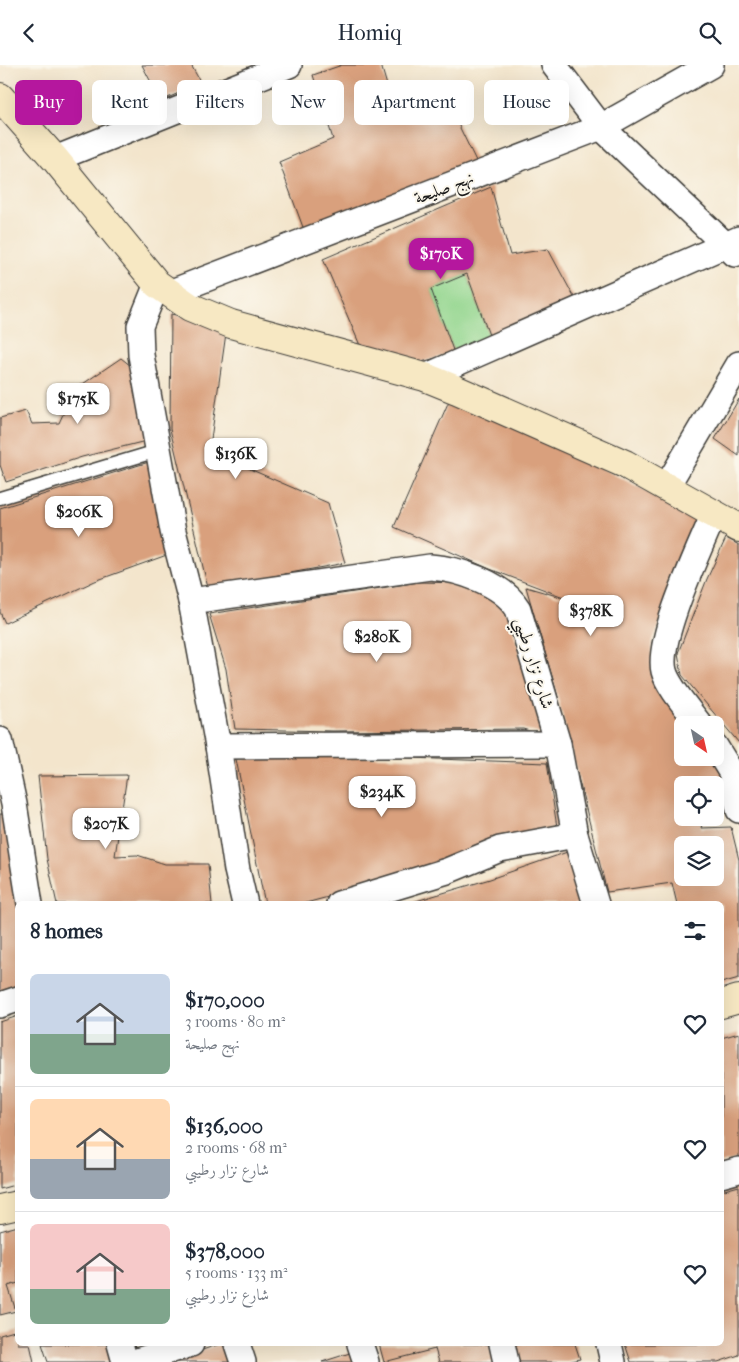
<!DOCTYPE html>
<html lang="en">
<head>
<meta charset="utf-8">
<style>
	:root { --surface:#fff; --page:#f2f2f3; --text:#1f2937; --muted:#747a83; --line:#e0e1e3; --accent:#b5179e }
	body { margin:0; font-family:"IM FELL French Canon",Amiri,serif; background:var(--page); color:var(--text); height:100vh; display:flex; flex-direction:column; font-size:19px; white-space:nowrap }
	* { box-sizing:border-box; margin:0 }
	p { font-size:16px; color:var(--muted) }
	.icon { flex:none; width:28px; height:28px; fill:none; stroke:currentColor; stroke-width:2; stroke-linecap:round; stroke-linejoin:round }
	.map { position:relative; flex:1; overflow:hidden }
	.sheet { position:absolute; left:15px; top:836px; width:709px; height:445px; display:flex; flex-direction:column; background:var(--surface); border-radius:8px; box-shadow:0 5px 20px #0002 }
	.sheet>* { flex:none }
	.banner { position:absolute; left:15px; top:15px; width:710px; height:45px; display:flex; gap:10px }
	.needle { width:32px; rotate:146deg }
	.fabs { position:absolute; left:674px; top:651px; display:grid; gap:10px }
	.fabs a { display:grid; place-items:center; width:50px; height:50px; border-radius:8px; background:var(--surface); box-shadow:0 5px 20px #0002; font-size:25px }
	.price { position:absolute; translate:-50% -42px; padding:0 11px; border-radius:10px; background:#fff; color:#222; font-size:16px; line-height:32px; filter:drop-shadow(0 1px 2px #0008) }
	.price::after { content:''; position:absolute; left:50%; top:30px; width:15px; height:11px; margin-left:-8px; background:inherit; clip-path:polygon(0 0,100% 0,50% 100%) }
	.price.on { background:var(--accent); color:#fff }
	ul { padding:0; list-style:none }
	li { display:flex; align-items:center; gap:15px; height:125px; padding:0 15px }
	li+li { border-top:1px solid var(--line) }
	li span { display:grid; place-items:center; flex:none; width:140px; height:100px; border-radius:8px; color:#555 }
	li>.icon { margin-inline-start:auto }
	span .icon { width:60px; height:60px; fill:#fffc; stroke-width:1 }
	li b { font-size:21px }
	h2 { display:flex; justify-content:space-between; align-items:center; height:60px; padding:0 15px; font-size:21px }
	.tag { padding:0 18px; border-radius:8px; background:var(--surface); box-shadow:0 5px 20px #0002; font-size:18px; line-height:45px }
	.tag.on { background:var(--accent); color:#fff }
	header { display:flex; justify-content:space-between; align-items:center; height:65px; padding:0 15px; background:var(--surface); font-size:22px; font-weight:600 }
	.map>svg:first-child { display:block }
</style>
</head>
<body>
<header><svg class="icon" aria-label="back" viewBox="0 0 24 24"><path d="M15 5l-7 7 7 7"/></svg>Homiq<svg class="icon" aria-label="search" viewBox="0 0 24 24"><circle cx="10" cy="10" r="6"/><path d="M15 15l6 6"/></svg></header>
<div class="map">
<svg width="739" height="1297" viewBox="0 0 739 1297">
	<rect width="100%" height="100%" fill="#fbf7ec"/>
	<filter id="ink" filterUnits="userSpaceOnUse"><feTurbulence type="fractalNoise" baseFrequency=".02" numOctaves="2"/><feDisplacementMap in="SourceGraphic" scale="10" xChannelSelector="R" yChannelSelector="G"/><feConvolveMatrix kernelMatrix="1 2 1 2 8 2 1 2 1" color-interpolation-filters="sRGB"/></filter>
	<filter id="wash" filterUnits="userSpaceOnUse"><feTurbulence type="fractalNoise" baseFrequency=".0096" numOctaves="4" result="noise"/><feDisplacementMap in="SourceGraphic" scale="20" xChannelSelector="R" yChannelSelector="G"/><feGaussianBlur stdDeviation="1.12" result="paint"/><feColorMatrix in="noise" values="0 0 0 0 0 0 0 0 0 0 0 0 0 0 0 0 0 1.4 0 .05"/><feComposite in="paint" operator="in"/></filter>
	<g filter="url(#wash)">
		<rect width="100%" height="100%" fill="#f3e5cc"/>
		<path fill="#92d58d" stroke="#577854" d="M467,209L490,273L454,288L431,224Z"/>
		<g id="blocks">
			<g fill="#d9a07d" fill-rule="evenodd">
				<path d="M142,0H191L201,18L161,36Z"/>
				<path d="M342,0H381L393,41L444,30L477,98L304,165L279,97L333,74L313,10Z"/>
				<path d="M491,122L510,190L548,184L575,234L490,273L467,209L431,224L454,288L418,298L362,285L323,194Z"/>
				<path d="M171,249L227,261L210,381L252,405L328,438L345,498L208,523L170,364Z"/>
				<path d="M121,293L136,305L150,375L82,392L6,417L0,400V353L26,346L32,359L59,358L74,325Z"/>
				<path d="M452,329L703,454L652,578L655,619L687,660H682V692H713L733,716L715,733V720H682V752H704L701,763L731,762L739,795V913L721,918V839H677L672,818L607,827L556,625L526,522L574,536L490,504L394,462ZM682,780H715V812H682Z"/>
				<path d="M739,334V391L715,374Z"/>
				<path d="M149,397L175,487L95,516L5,558L0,547V443Z"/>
				<path d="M726,473L739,480V678L682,610L678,588L707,514Z"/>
				<path d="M420,517L466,518L507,543L543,670L523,664L333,666L235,664L226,604L209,549Z"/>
				<path d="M326,690L547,698L557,762L411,810L302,839H265L236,694Z"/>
				<path d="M127,710L115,791L137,790L165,799H208L212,839H57L47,794L38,711Z"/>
				<path d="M0,749H5L18,839V923L0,927Z"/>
				<path d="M573,785L589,839H406L490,814Z"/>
				<path d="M18,951V1119L0,1124V957Z"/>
				<path d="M739,968V1093L721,1098V973Z"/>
				<path d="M739,1121V1290L718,1297H631L625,1279H721V1126Z"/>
				<path d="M18,1161V1218L8,1221L16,1246L0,1250V1166Z"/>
				<path d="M18,1265V1279H30L34,1297H0V1270Z"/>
				<path d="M42,1279H111L117,1297H48Z"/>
				<path d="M220,1279H225L231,1297H167Z"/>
				<path d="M379,1279H490L495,1297H439L435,1284L384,1297Z"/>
				<path d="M514,1279H575L580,1294L568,1297H519Z"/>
				<path d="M353,1287L356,1297H322Z"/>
			</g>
		</g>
	</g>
	<g filter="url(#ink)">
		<use href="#blocks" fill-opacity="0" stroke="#3c3a36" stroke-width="1"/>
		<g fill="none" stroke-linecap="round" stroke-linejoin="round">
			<g stroke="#3c3a36" stroke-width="15">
				<path id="lane" d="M0,433L157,386"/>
			</g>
			<g stroke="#3c3a36" stroke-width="28">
				<g id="street">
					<path d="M554,0L601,62L735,189"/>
					<path d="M55,94L289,0"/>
					<path d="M157,219L140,261L141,290L173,466L191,536L218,681L237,805L245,839"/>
					<path d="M169,228L601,62L711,0"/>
					<path d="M425,312L739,174"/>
					<path d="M667,421L739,299"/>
					<path d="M191,536L430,502C459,504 502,518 518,544L558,679L575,770L596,839"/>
					<path d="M700,660C690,646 668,622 664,606C656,574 700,483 714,449"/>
					<path d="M0,675L14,739L30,839"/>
					<path d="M218,681L558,679"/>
					<path d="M715,681L731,707L739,745"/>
					<path d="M339,839L447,806L500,784L575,770"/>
					<path d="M0,940L18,934"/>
					<path d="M721,1110L739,1105"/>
					<path d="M120,1279L125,1297"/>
					<path d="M237,1279L243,1297"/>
					<path d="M360,1279L366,1297"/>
					<path d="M502,1279L506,1297"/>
					<path d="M609,1279L613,1297"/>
					<path d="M134,1297L191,1279"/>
				</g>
			</g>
			<g stroke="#3c3a36" stroke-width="30">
				<g id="secondary">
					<path d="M0,32L55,94L157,219L190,242L231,259L425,312L457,325L625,399L739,463"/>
					<path d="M721,939L739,934"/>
					<path d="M0,1144L18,1140"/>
				</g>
			</g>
			<use href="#lane" stroke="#fff" stroke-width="12"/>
			<use href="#street" stroke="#fff" stroke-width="25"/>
			<use href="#secondary" stroke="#f7e8c3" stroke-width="28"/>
		</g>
	</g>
	<g text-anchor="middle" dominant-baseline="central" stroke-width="4" stroke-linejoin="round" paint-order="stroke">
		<g font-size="18" fill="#1c1c1c" stroke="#fbf7ec">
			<text transform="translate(444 123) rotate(-21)">نهج صليحة</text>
			<text transform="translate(534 598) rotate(73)">شارع نزار رطيبي</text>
		</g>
	</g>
</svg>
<div class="fabs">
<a><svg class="needle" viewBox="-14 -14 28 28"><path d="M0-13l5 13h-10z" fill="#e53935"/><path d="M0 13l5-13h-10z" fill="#747a83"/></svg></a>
<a><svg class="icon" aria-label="locate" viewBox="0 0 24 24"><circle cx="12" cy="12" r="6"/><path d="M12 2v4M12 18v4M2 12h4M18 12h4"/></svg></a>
<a><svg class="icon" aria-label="layers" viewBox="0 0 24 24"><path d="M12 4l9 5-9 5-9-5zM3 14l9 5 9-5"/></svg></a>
</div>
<b class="price on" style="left:441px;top:215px">$170K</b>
<b class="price" style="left:78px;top:360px">$175K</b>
<b class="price" style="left:236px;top:415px">$136K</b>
<b class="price" style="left:79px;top:473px">$206K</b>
<b class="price" style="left:591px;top:572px">$378K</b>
<b class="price" style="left:377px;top:598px">$280K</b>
<b class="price" style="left:382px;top:753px">$234K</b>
<b class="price" style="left:106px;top:785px">$207K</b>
<div class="banner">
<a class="tag on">Buy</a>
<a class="tag">Rent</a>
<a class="tag">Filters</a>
<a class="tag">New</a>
<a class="tag">Apartment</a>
<a class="tag">House</a>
</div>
<section class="sheet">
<h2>8 homes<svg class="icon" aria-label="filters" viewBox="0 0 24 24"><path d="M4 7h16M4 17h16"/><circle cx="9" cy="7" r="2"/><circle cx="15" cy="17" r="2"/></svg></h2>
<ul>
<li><span style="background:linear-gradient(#c9d6e8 60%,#7fa58c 0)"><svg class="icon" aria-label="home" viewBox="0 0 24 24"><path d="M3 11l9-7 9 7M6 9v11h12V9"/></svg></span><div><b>$170,000</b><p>3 rooms · 80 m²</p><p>نهج صليحة</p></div><svg class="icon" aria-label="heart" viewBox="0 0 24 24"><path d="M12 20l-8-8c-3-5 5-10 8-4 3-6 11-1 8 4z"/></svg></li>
<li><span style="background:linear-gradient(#ffd9b3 60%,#9aa5b1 0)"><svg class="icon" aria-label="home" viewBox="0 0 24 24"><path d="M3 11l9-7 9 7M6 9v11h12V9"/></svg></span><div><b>$136,000</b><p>2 rooms · 68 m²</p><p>شارع نزار رطيبي</p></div><svg class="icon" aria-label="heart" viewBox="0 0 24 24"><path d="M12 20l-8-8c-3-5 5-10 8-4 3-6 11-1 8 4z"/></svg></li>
<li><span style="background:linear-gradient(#f6c9c9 65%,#7fa58c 0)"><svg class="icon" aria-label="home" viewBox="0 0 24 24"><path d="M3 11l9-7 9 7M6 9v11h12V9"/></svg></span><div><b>$378,000</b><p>5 rooms · 133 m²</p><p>شارع نزار رطيبي</p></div><svg class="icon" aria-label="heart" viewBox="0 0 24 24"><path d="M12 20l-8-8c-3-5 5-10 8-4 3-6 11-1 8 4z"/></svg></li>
</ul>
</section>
</div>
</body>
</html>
